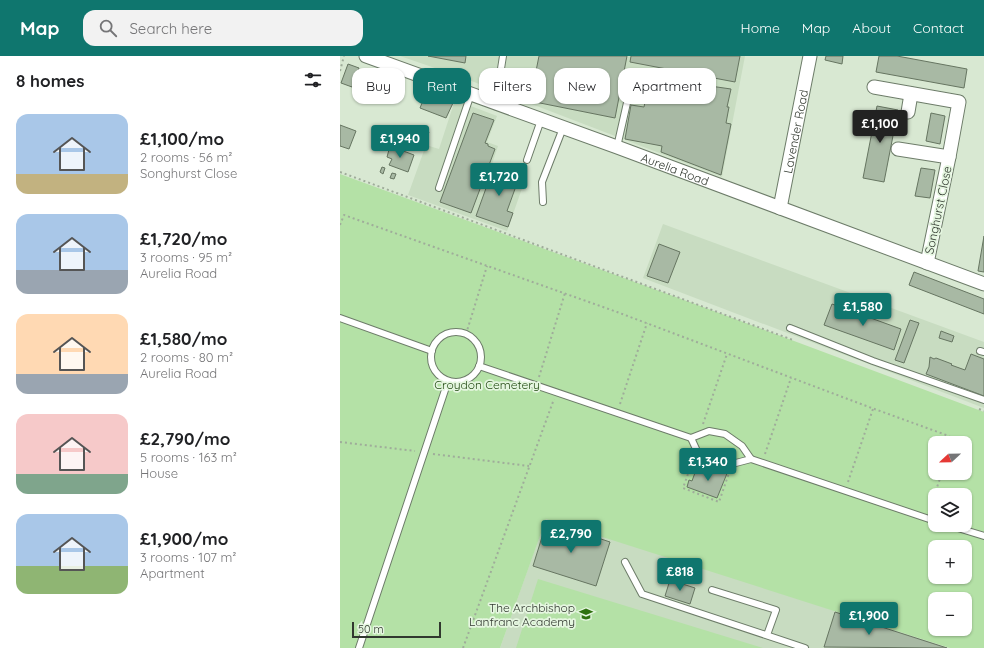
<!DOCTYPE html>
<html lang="en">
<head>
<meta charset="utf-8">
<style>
	:root { --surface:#fff; --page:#f2f2f2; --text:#202124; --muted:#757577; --accent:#0f766e }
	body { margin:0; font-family:Quicksand,sans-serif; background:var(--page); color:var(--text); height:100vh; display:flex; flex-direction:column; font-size:15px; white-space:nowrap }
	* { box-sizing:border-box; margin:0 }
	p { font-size:13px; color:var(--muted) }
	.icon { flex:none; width:22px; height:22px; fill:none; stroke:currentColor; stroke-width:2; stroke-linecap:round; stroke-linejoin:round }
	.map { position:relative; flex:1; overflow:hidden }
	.panel { display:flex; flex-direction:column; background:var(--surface); width:340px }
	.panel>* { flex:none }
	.hud { position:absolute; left:12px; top:12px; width:380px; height:36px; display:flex; gap:8px }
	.needle { width:26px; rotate:248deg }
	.tools { position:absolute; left:588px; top:380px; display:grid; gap:8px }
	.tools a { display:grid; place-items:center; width:44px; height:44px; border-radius:8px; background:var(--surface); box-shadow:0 1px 3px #0004; font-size:20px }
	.scale { position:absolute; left:12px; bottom:10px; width:89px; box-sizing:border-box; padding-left:4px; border:2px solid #31382f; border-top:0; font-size:11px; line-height:14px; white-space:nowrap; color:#31382f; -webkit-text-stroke:3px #e5f6e0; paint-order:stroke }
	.price { position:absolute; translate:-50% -34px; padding:0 9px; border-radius:4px; background:var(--accent); color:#fff; font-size:13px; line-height:26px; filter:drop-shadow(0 1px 2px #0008) }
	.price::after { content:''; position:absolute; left:50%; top:24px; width:12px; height:9px; margin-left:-6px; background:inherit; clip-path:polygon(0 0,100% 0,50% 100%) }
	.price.current { background:#222; color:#fff }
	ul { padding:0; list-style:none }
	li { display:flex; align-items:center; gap:12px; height:100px; padding:0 16px }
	li span { display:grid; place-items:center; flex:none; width:112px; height:80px; border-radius:12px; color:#555 }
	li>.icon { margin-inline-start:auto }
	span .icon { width:48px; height:48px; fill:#fffc; stroke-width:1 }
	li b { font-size:17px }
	h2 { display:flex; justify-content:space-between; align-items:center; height:48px; padding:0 16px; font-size:17px }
	.tag { padding:0 14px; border-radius:12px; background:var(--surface); box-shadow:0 1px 3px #0004; font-size:14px; line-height:36px }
	.tag.current { background:var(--accent); color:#fff }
	header { display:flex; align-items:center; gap:24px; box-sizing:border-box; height:56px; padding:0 20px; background:var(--accent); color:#fff }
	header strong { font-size:19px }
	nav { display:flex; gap:22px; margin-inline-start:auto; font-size:14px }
	.search { width:280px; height:36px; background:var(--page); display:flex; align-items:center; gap:10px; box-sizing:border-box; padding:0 14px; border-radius:12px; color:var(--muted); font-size:15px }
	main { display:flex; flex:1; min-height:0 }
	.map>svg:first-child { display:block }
</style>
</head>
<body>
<header>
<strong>Map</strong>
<div class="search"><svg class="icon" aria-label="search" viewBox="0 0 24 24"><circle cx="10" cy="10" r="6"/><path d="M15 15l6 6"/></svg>Search here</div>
<nav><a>Home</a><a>Map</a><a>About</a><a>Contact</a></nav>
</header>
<main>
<section class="panel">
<h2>8 homes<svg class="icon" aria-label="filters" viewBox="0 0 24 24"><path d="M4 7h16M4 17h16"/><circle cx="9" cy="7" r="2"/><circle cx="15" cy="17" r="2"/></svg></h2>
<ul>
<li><span style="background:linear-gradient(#a9c7e8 75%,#c2b280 0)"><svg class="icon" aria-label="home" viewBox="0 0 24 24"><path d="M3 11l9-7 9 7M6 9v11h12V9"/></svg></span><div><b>£1,100/mo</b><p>2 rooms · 56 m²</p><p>Songhurst Close</p></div></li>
<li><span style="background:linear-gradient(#a9c7e8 70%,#9aa5b1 0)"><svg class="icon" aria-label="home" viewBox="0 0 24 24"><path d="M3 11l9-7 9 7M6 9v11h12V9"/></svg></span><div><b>£1,720/mo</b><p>3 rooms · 95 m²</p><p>Aurelia Road</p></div></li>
<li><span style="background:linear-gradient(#ffd9b3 75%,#9aa5b1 0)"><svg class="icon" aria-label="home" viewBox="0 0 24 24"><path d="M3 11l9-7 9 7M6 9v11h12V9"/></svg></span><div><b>£1,580/mo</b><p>2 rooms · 80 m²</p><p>Aurelia Road</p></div></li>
<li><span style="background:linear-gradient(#f6c9c9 75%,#7fa58c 0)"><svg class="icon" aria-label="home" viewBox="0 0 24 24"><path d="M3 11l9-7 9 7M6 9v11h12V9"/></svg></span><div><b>£2,790/mo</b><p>5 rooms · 163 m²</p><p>House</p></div></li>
<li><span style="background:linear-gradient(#a9c7e8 65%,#8fb573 0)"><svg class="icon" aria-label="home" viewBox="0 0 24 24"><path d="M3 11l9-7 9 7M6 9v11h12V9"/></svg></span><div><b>£1,900/mo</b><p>3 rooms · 107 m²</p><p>Apartment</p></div></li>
</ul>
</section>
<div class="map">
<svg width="644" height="592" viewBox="0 0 644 592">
	<rect width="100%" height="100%" fill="#d8e8d2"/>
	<g fill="#c8dcc1">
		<path d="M60,0H405L382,121L121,21Z"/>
		<path d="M115,44L157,60L147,86L158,90L152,108L186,121L167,175L68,139L86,89L99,93Z"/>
		<path d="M323,168L644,286V352L303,222Z"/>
		<path d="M206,462L515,561L610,592H160Z"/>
	</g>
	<g fill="#b4e1a6" fill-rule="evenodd">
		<path d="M0,118L355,248L644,356V592H610L206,463L160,592H0ZM595,387H625V417H595ZM595,439H625V469H595ZM595,491H625V521H595ZM595,543H625V573H595Z"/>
		<path d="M198,523L423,592H176Z"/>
	</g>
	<g fill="#a8b9a4" stroke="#667561">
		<path d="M88,0H126L125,7Z"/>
		<path d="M199,0H287L275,62L190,45Z"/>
		<path d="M291,0H400L395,26L290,6Z"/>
		<path d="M486,0H503L502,8L485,4Z"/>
		<path d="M539,0H557L627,13L624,32L536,16Z"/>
		<path d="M8,8L19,12L12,31L1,27Z"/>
		<path d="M30,17L51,24L45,40L25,32Z"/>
		<path d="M370,30L391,33L387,51H389L386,67L391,68L381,119L321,96L322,90L285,83L291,49L304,51L307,36L365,46L367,35H369Z"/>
		<path d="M86,37L113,47L106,62L80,52Z"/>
		<path d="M537,50L558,54L544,126L523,122Z"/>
		<path d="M133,57L154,64L145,87L148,88V90L155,93L131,157L100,146Z"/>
		<path d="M591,57L605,60L600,88L586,85Z"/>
		<path d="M0,69L16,75L9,93L0,90Z"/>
		<path d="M79,72L89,76L87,81L77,77Z"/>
		<path d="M50,90L74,99L68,116L49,109L52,103L47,101Z"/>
		<path d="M154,110L180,119L167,155L173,157L168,171L136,160Z"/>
		<path d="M42,111L45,112L43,118L40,116Z"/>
		<path d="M581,112L595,114L590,142L575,140Z"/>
		<path d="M52,117L56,118L54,123L50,122Z"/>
		<path d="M644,180V216L638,215Z"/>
		<path d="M319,188L340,196L328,227L307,220Z"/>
		<path d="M574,216L644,243V258L569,229Z"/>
		<path d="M492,248L561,273L554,294L484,269Z"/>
		<path d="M570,264L579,267L564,307L555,304Z"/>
		<path d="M601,275L614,280L612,286L599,282Z"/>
		<path d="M631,298L644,303V340L586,318L589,311L590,301L594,303L596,302L612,308L611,309L625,314Z"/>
		<path d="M362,412L375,416L377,412L388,415L377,442L347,431L349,424L352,425L356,414L360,416Z"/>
		<path d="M207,465L270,486L256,530L193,510Z"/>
		<path d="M330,524L355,532L350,548L325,540Z"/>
		<path d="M495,556L607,592L484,591Z"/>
	</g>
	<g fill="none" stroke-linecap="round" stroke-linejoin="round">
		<g stroke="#6d7c69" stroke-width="8">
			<g id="service">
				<path d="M160,19L163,0"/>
				<path d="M277,91L289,38L293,28L303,24L310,25L355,35"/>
				<path d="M187,104L201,64"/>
				<path d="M99,132L131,38"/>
				<path d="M203,146L202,126L223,72"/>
				<path d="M0,262L92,295"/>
				<path d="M450,272L533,305L644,344"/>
				<circle cx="116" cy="301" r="25"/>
				<path d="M640,295L644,296"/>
				<path d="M139,310L351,382"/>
				<path d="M369,375L385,378L402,390L411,403L392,408L373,405L357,395L351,382Z"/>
				<path d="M411,403L595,465"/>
				<path d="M608,469L644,480"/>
				<path d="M285,506L302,538L465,592"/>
				<path d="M372,534L436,554L427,579"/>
				<path d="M19,592L108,325"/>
			</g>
		</g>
		<g stroke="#6d7c69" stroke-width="15">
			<g id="minor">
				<path id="s1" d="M26,0L277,91L644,228"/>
				<path d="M534,31L619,46L609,101L587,207"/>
				<path d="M568,56L571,38"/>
				<path d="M558,93L609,101"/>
				<path id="s2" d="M440,152L470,0"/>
			</g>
		</g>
		<g stroke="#9fac9a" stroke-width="2" stroke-dasharray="2 3" stroke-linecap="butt">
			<path d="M0,15L4,0"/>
			<path d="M0,116L453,284"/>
			<path d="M0,169L4,159L277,256L529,351L609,380L613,385L612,387"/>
			<path d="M126,278L147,210"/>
			<path d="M199,321L225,237"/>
			<path d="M280,348L307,267"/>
			<path d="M639,353L644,355"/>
			<path d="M363,368L387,298"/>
			<path d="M0,386L75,395"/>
			<path d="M93,398L189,410"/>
			<path d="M425,398L451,322"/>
			<path d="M353,404L343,432L379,446L389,417"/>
			<path d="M508,426L533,353"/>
			<path d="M589,454L602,417"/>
			<path d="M123,592L214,343"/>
		</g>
		<use href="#service" stroke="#fff" stroke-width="6"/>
		<use href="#minor" stroke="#fff" stroke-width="13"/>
	</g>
	<defs>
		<g id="school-bare" transform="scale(1.08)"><path d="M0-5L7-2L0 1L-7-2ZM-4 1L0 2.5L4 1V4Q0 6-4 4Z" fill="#2f720f" stroke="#e5f6e0" stroke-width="2.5" paint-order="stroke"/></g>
	</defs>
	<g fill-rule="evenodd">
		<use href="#school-bare" x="246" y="558"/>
	</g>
	<g text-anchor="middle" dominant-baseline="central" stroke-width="3.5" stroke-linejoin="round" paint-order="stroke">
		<g font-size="12" fill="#31382f" stroke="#e5f6e0">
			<text stroke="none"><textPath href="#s2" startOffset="78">Lavender Road</textPath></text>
			<text stroke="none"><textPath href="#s1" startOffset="329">Aurelia Road</textPath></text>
			<text transform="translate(598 154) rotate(-78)">Songhurst Close</text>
		</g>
		<g font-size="12" fill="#234b13" stroke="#e5f6e0">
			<text x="147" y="328">Croydon Cemetery</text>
		</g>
		<g font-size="12" fill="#31382f" stroke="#e5f6e0" text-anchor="end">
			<text x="235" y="551">The Archbishop<tspan x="235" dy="14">Lanfranc Academy</tspan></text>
		</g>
	</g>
</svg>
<div class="tools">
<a><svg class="needle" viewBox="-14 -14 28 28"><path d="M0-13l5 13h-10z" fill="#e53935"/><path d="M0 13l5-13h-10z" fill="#757577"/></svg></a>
<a><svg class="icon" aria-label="layers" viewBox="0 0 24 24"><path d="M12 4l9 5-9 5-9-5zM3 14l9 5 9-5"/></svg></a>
<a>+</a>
<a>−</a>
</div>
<div class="scale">50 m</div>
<b class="price current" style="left:540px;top:88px">£1,100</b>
<b class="price" style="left:60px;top:103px">£1,940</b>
<b class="price" style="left:159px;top:141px">£1,720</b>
<b class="price" style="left:523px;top:271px">£1,580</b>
<b class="price" style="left:368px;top:426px">£1,340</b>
<b class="price" style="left:231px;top:498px">£2,790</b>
<b class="price" style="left:340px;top:536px">£818</b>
<b class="price" style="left:529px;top:580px">£1,900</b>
<div class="hud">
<a class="tag">Buy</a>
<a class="tag current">Rent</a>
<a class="tag">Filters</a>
<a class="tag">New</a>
<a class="tag">Apartment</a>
</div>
</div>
</main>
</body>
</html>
